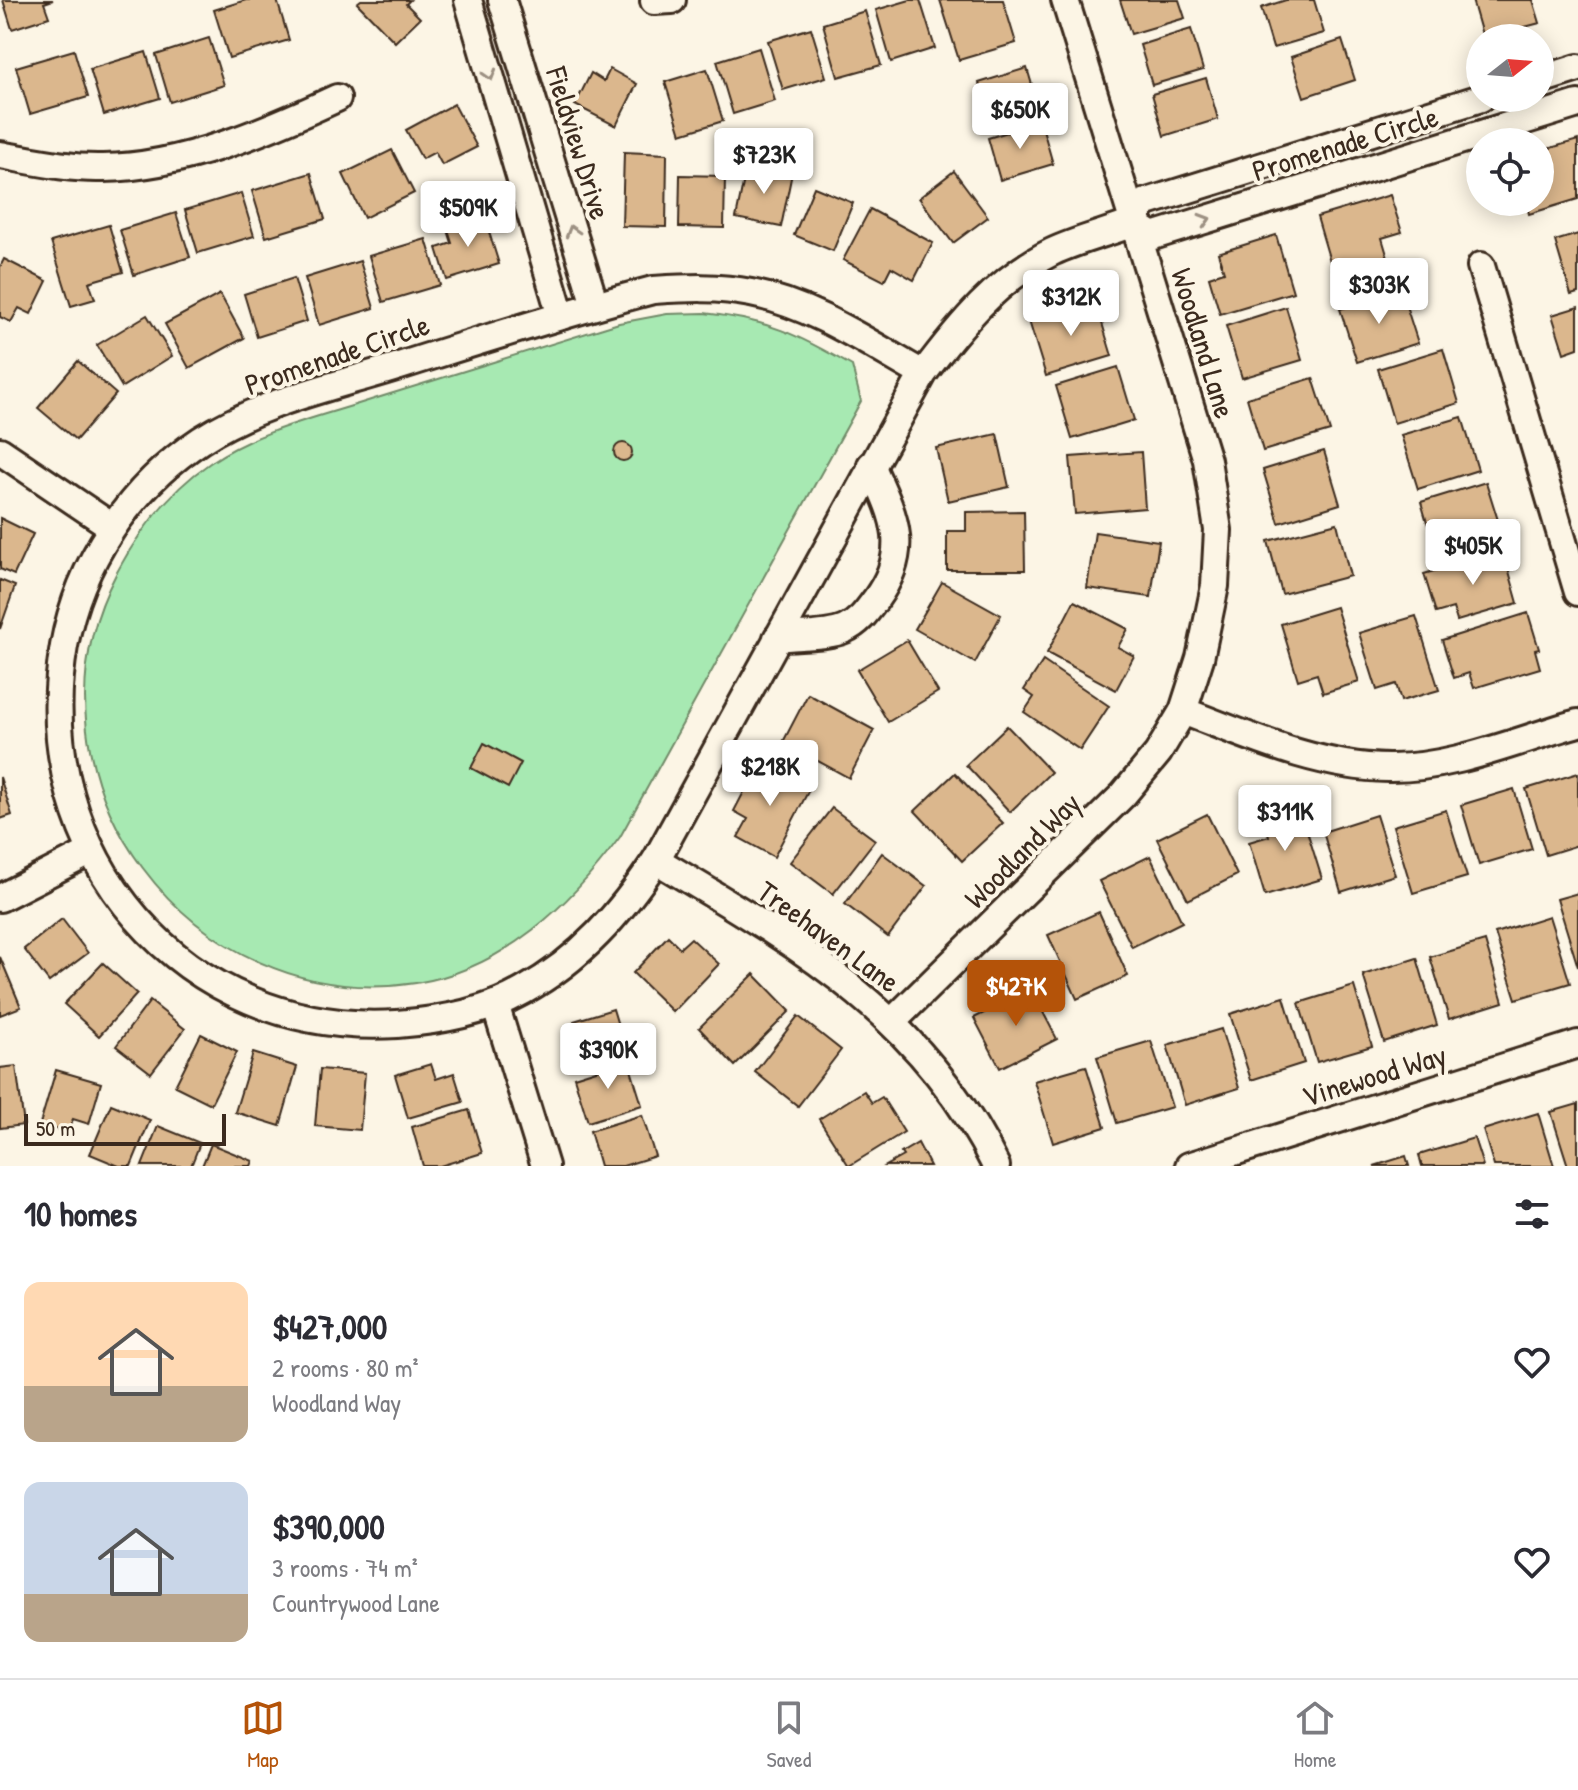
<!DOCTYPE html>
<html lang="en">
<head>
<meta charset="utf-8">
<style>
	:root { --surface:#fff; --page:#f2f2f3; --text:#2b2b33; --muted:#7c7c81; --line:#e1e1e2; --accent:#b45309 }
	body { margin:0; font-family:"Patrick Hand",sans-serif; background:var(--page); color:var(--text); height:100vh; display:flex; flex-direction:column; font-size:30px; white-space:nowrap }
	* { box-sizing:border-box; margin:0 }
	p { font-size:26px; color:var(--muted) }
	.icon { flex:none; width:44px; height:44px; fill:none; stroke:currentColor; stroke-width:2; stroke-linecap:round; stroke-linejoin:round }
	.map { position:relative; height:1166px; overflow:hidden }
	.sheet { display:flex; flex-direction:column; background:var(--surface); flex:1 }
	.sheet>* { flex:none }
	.needle { width:52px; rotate:73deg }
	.buttons { position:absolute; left:1466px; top:24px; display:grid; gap:16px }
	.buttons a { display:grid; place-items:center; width:88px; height:88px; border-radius:50%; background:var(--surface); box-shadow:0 4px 20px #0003; font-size:40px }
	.scale { position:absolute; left:24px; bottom:20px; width:202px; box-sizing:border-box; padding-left:8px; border:4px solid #3b2a1e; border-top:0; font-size:22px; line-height:28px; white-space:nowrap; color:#3b2a1e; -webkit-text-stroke:6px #fcf5e5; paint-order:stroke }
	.price { position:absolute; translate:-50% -68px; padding:0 18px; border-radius:8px; background:#fff; color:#222; font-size:26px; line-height:52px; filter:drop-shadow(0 2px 4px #0008) }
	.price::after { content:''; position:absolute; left:50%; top:48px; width:24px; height:18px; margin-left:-12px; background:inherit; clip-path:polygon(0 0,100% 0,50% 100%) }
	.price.on { background:var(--accent); color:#fff }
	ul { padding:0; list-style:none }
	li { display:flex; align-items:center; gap:24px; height:200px; padding:0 24px }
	li span { display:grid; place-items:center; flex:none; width:224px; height:160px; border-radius:16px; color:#555 }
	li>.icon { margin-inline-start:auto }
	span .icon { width:96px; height:96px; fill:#fffc; stroke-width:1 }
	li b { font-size:34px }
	h2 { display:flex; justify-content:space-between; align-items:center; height:96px; padding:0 24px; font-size:34px }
	.dock { display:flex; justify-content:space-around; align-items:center; height:112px; border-top:2px solid var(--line); background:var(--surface); font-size:22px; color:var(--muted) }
	.dock a { display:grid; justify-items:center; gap:4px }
	.dock .on { color:var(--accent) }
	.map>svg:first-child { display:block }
</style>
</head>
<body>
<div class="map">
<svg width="1578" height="1166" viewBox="0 0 1578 1166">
	<rect width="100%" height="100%" fill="#fcf5e5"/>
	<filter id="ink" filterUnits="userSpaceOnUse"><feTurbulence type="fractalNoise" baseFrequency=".0125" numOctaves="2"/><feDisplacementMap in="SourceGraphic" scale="16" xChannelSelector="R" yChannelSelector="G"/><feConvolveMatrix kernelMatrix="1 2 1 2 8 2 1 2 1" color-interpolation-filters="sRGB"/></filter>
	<g filter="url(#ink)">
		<path fill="#a7e9b2" stroke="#718a68" stroke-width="2" d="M704,313C768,320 797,334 852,366L861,401L620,837C570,905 504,969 416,983C193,1018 10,777 116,574C139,531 169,491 210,463C258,430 319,417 374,399C456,374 537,348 619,323L667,314Z"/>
		<g fill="#dbb78d" stroke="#3b2a1e" stroke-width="2">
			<path d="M3,0H53L44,3L49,17L12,29Z"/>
			<path d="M246,0H277L289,40L229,58L214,10Z"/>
			<path d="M361,0H410L406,4L420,18L395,42L357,3Z"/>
			<path d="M910,0H920L935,48L891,62L876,10Z"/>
			<path d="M940,0H1003L1016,43L959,60Z"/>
			<path d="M1120,0H1179L1185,18L1131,34Z"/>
			<path d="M1286,0H1314L1324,33L1273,48L1261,8Z"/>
			<path d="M1472,0H1533L1540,23L1483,38Z"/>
			<path d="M865,11L881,65L838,77L823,24Z"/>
			<path d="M811,28L826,77L783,90L768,41Z"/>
			<path d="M1191,29L1203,70L1152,85L1140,45Z"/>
			<path d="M209,38L224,85L170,102L156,55Z"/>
			<path d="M1342,40L1355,80L1304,97L1291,57Z"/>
			<path d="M759,48L775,101L733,114L717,61Z"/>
			<path d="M74,50L88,97L30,114L16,67Z"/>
			<path d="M146,52L160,98L104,115L90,69Z"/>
			<path d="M1027,68L1040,112L992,127L979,83Z"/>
			<path d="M610,69L637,84L616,126L575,105L591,73L604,81Z"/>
			<path d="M707,69L723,121L681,134L665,82Z"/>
			<path d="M1206,78L1218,119L1164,136L1152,94Z"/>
			<path d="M454,104L477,147L442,165L435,152L422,159L406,130Z"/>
			<path d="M1041,122L1053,164L1000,180L988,138Z"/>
			<path d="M1578,140V199L1529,214L1526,202H1540V151Z"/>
			<path d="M392,150L414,193L364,218L343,174Z"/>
			<path d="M624,152L667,154L666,227L622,226Z"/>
			<path d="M747,164L792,173L781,227L736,218Z"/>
			<path d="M954,171L988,217L953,243L919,198Z"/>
			<path d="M311,173L325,219L266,237L252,191Z"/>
			<path d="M680,175L725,176L724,228L679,227Z"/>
			<path d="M814,187L853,203L833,251L794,235Z"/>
			<path d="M241,193L254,236L198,253L185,210Z"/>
			<path d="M1390,195L1402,232L1382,238L1388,258L1334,275L1317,217Z"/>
			<path d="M870,209L933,243L914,280L891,267L884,281L843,260Z"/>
			<path d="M176,213L190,257L134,275L120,230Z"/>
			<path d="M484,216L499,264L447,280L437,248L452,243L447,227Z"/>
			<path d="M109,225L123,272L89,282L95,299L71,306L51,242Z"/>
			<path d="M1578,234V293L1571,295L1555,241Z"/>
			<path d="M1276,235L1293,292L1220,314L1209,277L1224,272L1218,253Z"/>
			<path d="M426,239L440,285L383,302L369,256Z"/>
			<path d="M4,259L47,281L31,314L19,308L11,322L0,317V267Z"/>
			<path d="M360,261L374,308L319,325L305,278Z"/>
			<path d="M294,278L307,321L257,337L244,294Z"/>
			<path d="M1401,290L1418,343L1357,362L1340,309Z"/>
			<path d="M220,294L244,338L189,368L165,324Z"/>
			<path d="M1095,300L1112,356L1046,376L1029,321Z"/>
			<path d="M1286,307L1302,360L1242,378L1226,326Z"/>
			<path d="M1578,307V348L1564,353L1552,315Z"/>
			<path d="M147,315L172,356L122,387L97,345Z"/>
			<path d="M1443,349L1459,403L1394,423L1378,369Z"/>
			<path d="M78,361L116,394L76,440L38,408Z"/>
			<path d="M1118,367L1134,420L1072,439L1056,386Z"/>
			<path d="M1313,378L1330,431L1263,451L1247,398Z"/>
			<path d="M1462,417L1478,470L1418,489L1401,435Z"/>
			<path d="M997,434L1009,487L948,501L936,448Z"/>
			<circle cx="623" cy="452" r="9"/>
			<path d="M1324,451L1340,504L1279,523L1263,470Z"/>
			<path d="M1141,452L1145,508L1075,514L1070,457Z"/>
			<path d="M1486,482L1502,533L1436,553L1421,502Z"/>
			<path d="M1024,511L1025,570H947V531H966V512Z"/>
			<path d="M0,518L33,534L14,575L0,569Z"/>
			<path d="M1337,523L1350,576L1282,594L1268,541Z"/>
			<path d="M1095,532L1159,541L1151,597L1087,588Z"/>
			<path d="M1503,550L1518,603L1457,621L1453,608L1436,613L1424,574Z"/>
			<path d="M0,580L15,586L0,629Z"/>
			<path d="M942,582L1001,615L975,663L915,629Z"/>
			<path d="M1074,601L1128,629L1118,647L1134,656L1116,690L1047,653Z"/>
			<path d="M1336,607L1359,682L1323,693L1317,674L1298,680L1281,624Z"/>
			<path d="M1528,613L1539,649L1535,650L1540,668L1474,688L1469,673L1454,678L1442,640Z"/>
			<path d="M1416,616L1439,690L1401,701L1396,684L1377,690L1359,633Z"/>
			<path d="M907,640L938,692L888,722L857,670Z"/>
			<path d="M1043,661L1109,706L1080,750L1024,712L1034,697L1024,690Z"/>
			<path d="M808,694L874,730L849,778L783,742Z"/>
			<path d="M1007,726L1051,772L1010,812L966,765Z"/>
			<path d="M484,743L521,763L508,788L471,768Z"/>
			<path d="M760,761L810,788L774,857L738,837L748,819L734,811Z"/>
			<path d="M955,773L1003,823L962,861L915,811Z"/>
			<path d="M1578,773V845L1546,855L1526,789Z"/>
			<path d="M0,777L12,815L0,819Z"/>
			<path d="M1514,789L1532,849L1479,865L1461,805Z"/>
			<path d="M1299,805L1322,879L1265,896L1249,842L1269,836L1263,816Z"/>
			<path d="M832,808L875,840L833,894L790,862Z"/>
			<path d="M1446,810L1467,877L1413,893L1393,826Z"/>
			<path d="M1207,814L1237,875L1188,900L1157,839Z"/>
			<path d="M1376,815L1395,875L1341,892L1323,832Z"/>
			<path d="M882,853L926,886L888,937L845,904Z"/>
			<path d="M1150,856L1182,922L1132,947L1099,881Z"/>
			<path d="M1578,893V967L1557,899Z"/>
			<path d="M1099,912L1128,976L1077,999L1048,935Z"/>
			<path d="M1549,916L1570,983L1516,999L1495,933Z"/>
			<path d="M62,919L88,953L49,982L24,949Z"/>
			<path d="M668,936L680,948L691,938L719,964L673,1012L633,973Z"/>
			<path d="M1485,941L1503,1002L1449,1019L1430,957Z"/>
			<path d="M0,957L21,1007L0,1015Z"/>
			<path d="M1417,958L1437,1025L1384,1042L1363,975Z"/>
			<path d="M103,963L137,994L99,1036L64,1004Z"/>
			<path d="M754,974L790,1011L735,1066L699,1028Z"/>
			<path d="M1354,986L1372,1046L1317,1062L1299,1003Z"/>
			<path d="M1031,989L1057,1039L1000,1068L974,1018Z"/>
			<path d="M1284,997L1304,1063L1251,1080L1230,1014Z"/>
			<path d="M150,1001L185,1029L151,1073L116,1046Z"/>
			<path d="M613,1009L626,1052L572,1068L563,1039L578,1034L574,1021Z"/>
			<path d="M798,1016L841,1050L798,1106L755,1072Z"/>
			<path d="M1221,1029L1239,1088L1185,1105L1167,1045Z"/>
			<path d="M201,1034L237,1052L211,1104L175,1086Z"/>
			<path d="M1151,1041L1172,1107L1117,1123L1097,1057Z"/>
			<path d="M253,1053L297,1067L280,1126L235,1112Z"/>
			<path d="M628,1060L642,1105L588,1122L574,1077Z"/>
			<path d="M431,1064L436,1079L454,1073L463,1102L408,1118L395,1075Z"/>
			<path d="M16,1066L24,1125L0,1128V1068Z"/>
			<path d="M1086,1066L1105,1127L1053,1143L1034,1081Z"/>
			<path d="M320,1069L365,1073L360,1130L315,1126Z"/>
			<path d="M56,1070L101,1083L89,1124L73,1119L69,1133L40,1124Z"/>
			<path d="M864,1091L872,1103L882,1097L904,1132L849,1166L819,1119Z"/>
			<path d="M111,1104L150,1120L131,1166H119L90,1154Z"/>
			<path d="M1578,1104V1166H1568L1551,1112Z"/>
			<path d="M469,1110L482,1153L440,1166H423L412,1127Z"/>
			<path d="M1538,1113L1554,1166H1494L1483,1130Z"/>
			<path d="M642,1115L655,1156L623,1166H600L590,1131Z"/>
			<path d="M158,1126L200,1143L191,1166H142Z"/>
			<path d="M1474,1138L1483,1166H1422L1419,1155Z"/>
			<path d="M918,1143L930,1166H885L903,1156L901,1153Z"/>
			<path d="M211,1144L253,1161L251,1166H202Z"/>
			<path d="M1406,1156L1409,1166H1374Z"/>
		</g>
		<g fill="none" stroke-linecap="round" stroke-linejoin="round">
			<g stroke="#3b2a1e" stroke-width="32">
				<g id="minor">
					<path d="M468,0L561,316"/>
					<path d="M502,0L595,305"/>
					<path d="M654,1L672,0"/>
					<path d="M1540,80L1578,68"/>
					<path d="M0,155C34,161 68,169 103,168C183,167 266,131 337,98"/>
					<path d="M1133,223L1153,236L1578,104"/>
					<path d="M1481,266L1578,592"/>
					<path d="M923,374C868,343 813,305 751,293C718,286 686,288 653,290C565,313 479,341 393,368C328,388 258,403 201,440C130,487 79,563 64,646C27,854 184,1038 397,1024C439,1021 486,1012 523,991C581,959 620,914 656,860L923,374C959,326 997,279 1052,252C1077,240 1107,233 1133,223L1144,203L1481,98"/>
					<path d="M0,451L111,526"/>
					<path d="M777,638C798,635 827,637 845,629C860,622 867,611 876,599C912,549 894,516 871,465"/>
					<path d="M1183,711C1249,736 1316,767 1388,768C1451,769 1518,740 1578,723"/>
					<path d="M656,860C795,943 922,1014 996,1166"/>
					<path d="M0,898L90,852"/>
					<path d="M495,1004L545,1166"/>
					<path d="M892,1022L1123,795L1158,753L1183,711L1200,658L1215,586L1218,530L1207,460L1065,0"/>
					<path d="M1189,1166L1578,1044"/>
				</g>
			</g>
			<use href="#minor" stroke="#fcf5e5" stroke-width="26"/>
		</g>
		<defs><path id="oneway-chevron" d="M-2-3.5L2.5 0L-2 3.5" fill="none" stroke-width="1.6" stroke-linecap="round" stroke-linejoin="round" transform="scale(2)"/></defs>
		<g stroke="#9c9082">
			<use href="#oneway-chevron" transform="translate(490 75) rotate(73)"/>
			<use href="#oneway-chevron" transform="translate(1205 220) rotate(-17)"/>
			<use href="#oneway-chevron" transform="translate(572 231) rotate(-107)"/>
		</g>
	</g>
	<g text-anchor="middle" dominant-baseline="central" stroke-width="8" stroke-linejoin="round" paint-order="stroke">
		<g font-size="30" fill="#3b2a1e" stroke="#fcf5e5">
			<text transform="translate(579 143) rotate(73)">Fieldview Drive</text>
			<text transform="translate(1345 143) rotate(-17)">Promenade Circle</text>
			<text transform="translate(1204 343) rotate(73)">Woodland Lane</text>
			<text transform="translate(337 354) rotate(-19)">Promenade Circle</text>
			<text transform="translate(1022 850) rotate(-45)">Woodland Way</text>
			<text transform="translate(829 936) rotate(36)">Treehaven Lane</text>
			<text transform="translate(1374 1075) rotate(-17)">Vinewood Way</text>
		</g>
	</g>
</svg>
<div class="buttons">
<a><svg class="needle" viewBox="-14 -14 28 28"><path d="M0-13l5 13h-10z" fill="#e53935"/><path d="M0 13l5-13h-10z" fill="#7c7c81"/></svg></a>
<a><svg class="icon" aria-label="locate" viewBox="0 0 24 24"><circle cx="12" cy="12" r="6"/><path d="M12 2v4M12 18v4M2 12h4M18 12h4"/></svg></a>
</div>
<div class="scale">50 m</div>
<b class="price" style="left:1020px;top:151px">$650K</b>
<b class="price" style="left:764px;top:196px">$723K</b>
<b class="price" style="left:468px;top:249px">$509K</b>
<b class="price" style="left:1379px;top:326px">$303K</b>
<b class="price" style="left:1071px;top:338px">$312K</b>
<b class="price" style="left:1473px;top:587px">$405K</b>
<b class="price" style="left:770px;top:808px">$218K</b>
<b class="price" style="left:1285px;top:853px">$311K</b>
<b class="price on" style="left:1016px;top:1028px">$427K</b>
<b class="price" style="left:608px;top:1091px">$390K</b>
</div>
<section class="sheet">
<h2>10 homes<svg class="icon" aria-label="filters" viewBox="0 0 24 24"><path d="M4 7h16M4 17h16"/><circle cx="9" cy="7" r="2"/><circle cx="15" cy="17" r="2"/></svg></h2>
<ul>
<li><span style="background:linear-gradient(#ffd9b3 65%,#b9a48a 0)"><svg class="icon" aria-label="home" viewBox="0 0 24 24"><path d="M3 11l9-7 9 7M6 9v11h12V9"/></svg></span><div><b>$427,000</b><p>2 rooms · 80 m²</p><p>Woodland Way</p></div><svg class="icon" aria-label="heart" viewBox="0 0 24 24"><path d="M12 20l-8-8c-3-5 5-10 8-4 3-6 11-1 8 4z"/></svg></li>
<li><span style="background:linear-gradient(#c9d6e8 70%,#b9a48a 0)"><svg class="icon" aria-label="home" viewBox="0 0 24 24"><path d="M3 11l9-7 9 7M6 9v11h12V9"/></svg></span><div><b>$390,000</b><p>3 rooms · 74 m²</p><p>Countrywood Lane</p></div><svg class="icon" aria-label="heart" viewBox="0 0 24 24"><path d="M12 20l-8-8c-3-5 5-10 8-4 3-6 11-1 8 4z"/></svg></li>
</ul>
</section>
<nav class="dock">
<a class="on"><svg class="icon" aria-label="map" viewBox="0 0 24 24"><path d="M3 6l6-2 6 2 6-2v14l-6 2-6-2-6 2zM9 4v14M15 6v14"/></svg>Map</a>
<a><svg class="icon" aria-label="saved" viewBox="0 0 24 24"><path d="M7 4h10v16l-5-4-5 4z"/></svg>Saved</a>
<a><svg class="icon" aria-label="home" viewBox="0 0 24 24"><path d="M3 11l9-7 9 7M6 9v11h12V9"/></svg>Home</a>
</nav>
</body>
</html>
